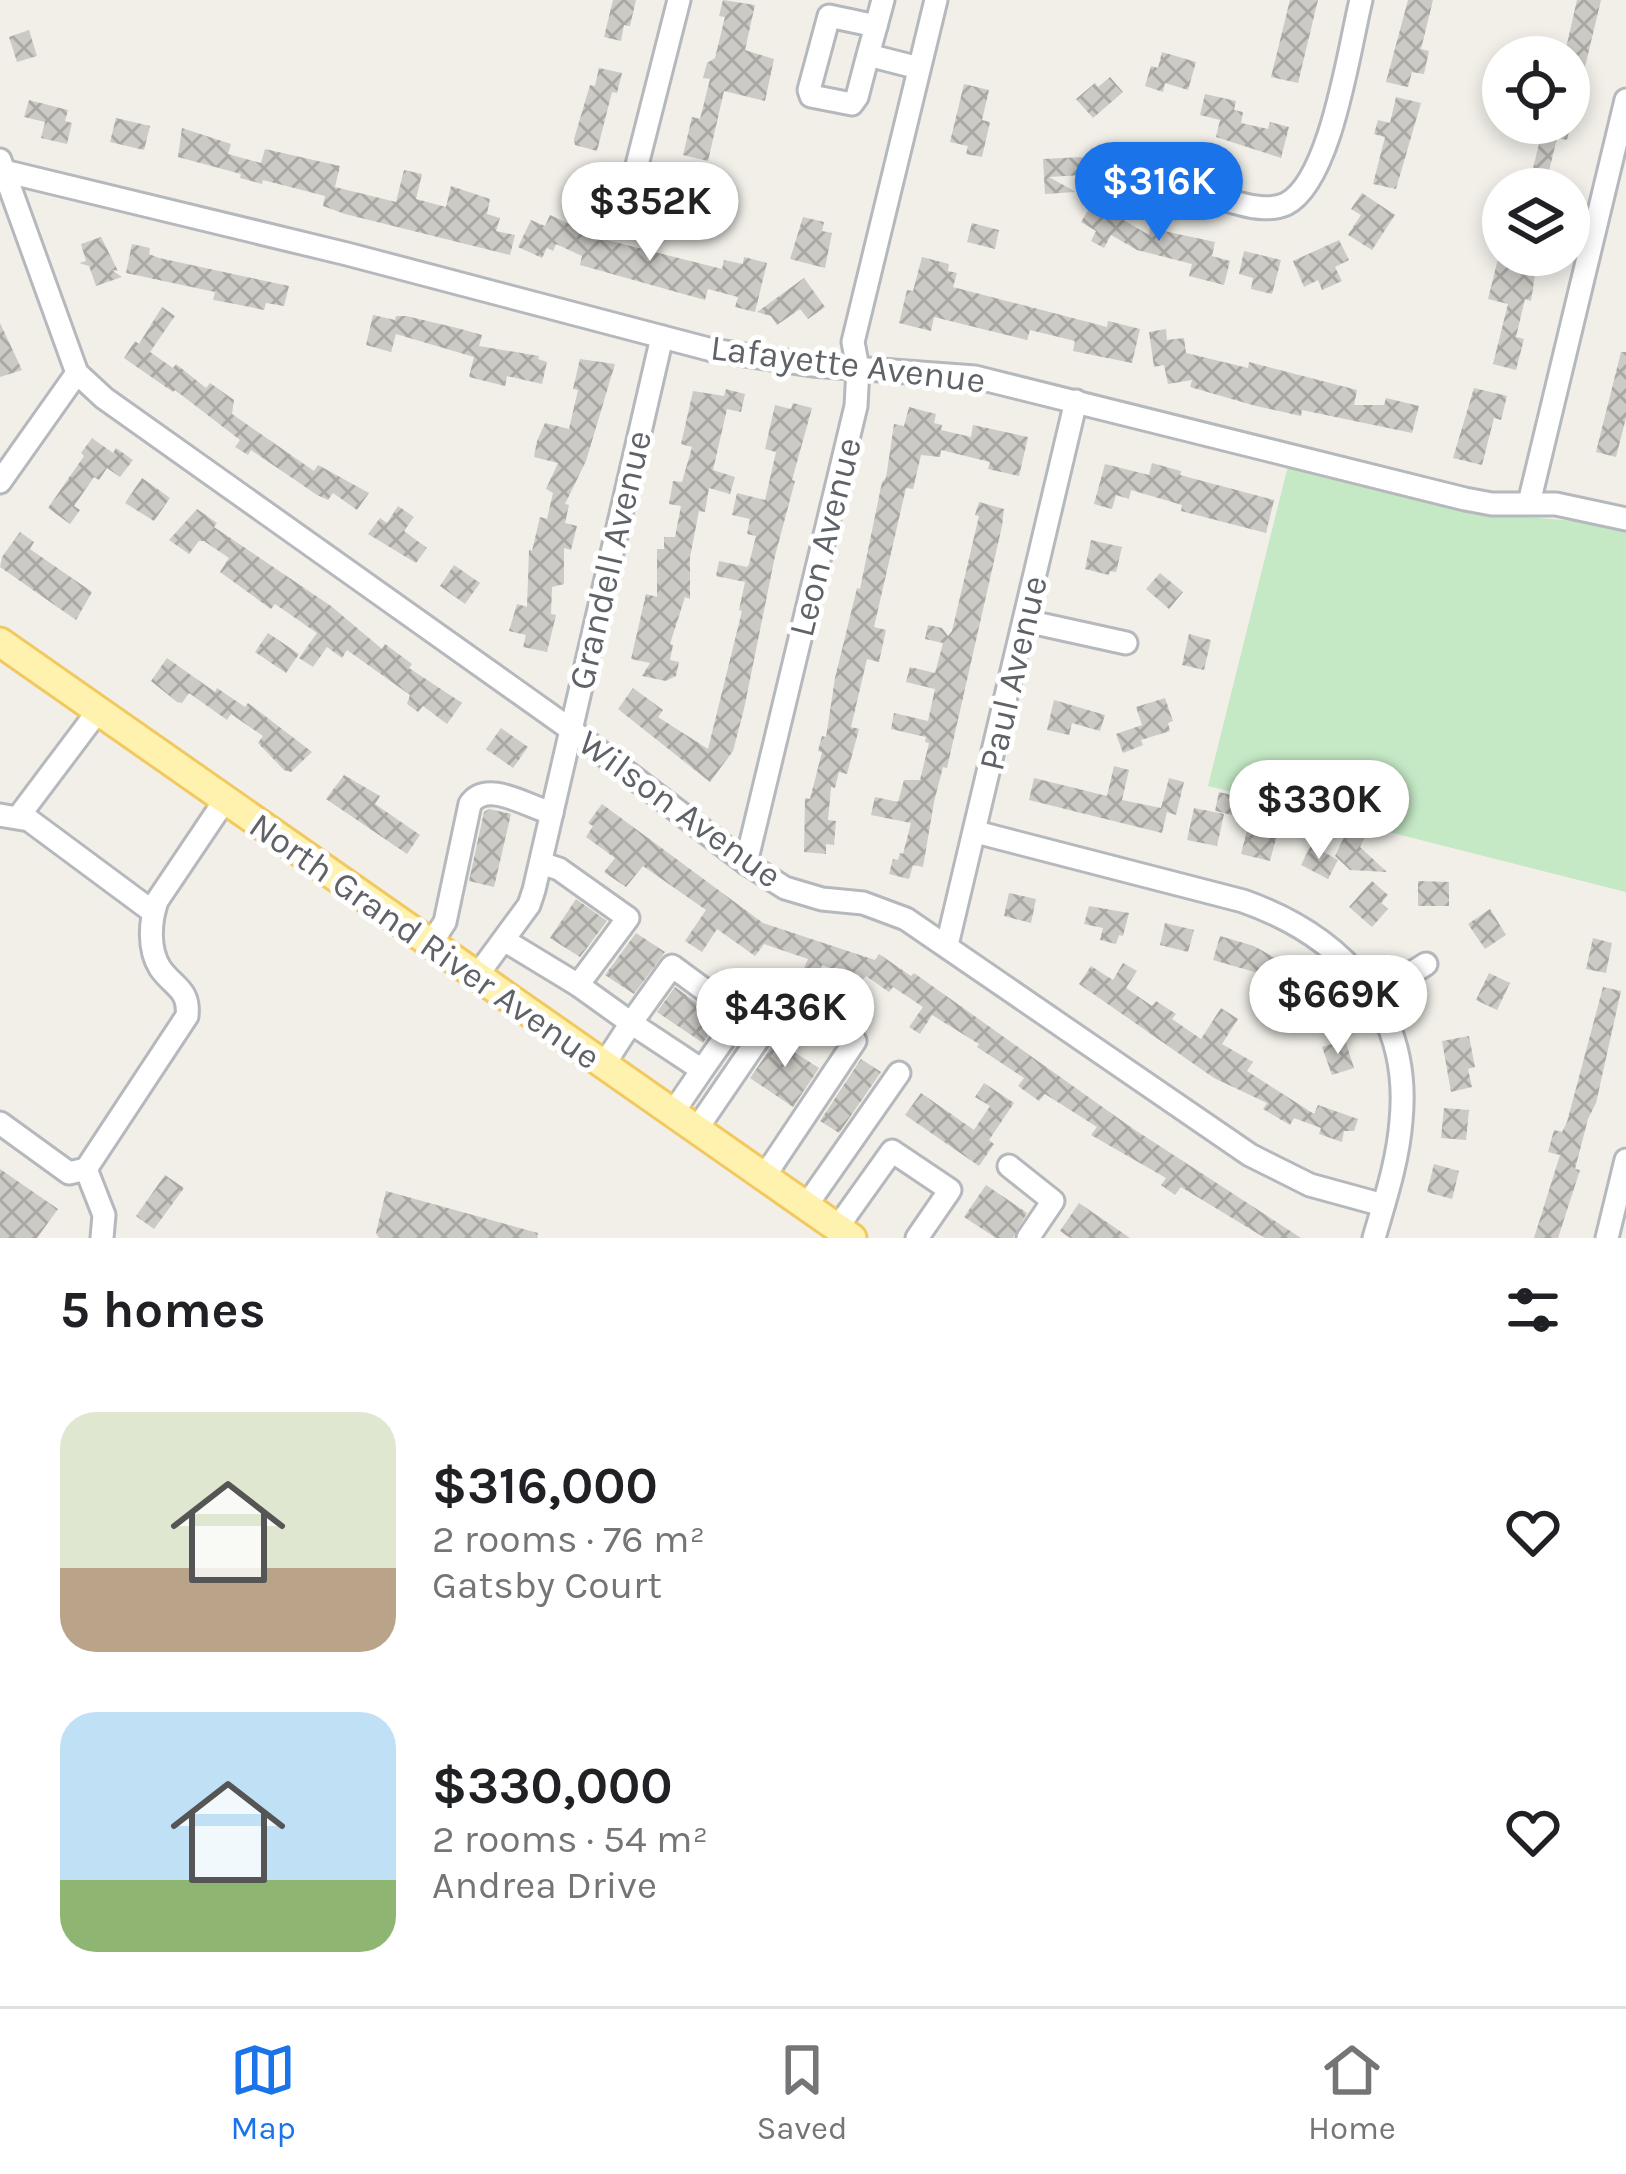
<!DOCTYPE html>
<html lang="en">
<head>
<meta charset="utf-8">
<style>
	:root { --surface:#fff; --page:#f6f6f6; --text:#202124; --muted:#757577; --line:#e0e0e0; --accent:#1a73e8 }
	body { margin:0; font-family:Karla,sans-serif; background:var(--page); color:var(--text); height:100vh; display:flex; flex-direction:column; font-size:45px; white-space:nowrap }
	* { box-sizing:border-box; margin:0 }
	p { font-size:39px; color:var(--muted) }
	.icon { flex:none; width:66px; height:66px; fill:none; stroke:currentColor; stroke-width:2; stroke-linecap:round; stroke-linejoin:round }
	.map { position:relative; height:1238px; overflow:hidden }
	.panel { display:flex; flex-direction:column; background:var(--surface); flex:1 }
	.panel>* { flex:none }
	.tools { position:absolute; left:1482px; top:36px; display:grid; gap:24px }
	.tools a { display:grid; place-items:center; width:108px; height:108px; border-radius:50%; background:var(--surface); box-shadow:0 6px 18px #0003; font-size:60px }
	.price { position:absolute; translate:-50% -102px; padding:0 27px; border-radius:42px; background:#fff; color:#222; font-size:39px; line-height:78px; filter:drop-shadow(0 3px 6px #0008) }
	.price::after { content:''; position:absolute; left:50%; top:72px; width:36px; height:27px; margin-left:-18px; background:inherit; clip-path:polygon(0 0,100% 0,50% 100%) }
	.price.current { background:var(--accent); color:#fff }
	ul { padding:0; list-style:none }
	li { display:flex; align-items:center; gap:36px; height:300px; padding:0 60px }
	li span { display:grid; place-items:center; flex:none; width:336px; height:240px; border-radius:36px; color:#555 }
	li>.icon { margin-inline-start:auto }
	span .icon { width:144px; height:144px; fill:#fffc; stroke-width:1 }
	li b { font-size:51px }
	h2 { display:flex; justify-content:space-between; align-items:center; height:144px; padding:0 60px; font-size:51px }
	.dock { display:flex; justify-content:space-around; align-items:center; height:168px; border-top:3px solid var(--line); background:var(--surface); font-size:33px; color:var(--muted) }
	.dock a { display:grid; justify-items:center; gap:6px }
	.dock .current { color:var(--accent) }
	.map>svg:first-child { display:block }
</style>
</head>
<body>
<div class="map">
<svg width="1626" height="1238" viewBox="0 0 1626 1238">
	<defs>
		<pattern id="building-cross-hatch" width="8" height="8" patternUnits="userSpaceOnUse" patternTransform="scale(3)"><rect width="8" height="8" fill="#cccac5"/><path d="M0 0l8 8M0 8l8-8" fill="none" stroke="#a9a8a4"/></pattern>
	</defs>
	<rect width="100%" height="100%" fill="#f1efe8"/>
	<path fill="#c5e8c5" d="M1288,466L1504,515L1588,522L1626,530V892L1208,786Z"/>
	<g fill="url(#building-cross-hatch)">
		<path d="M613,0H636L630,26L624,25L621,41L604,37Z"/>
		<path d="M723,0L755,5L745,50L774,59L765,101L724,91L708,161L683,155L692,117L700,119L710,79L703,78L707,63L715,58L725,17L719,16Z"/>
		<path d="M1290,0H1318L1298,83L1271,77Z"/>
		<path d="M1408,0H1433L1421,49L1429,51L1424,74L1412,72L1408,87L1386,82Z"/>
		<path d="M1577,0H1601L1584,71L1569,67V57H1564Z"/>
		<path d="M29,30L37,56L17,62L9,37Z"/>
		<path d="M1162,52L1196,62L1188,90L1165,83L1163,92L1145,86L1151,66L1158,68Z"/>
		<path d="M599,68L622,73L617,93L612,92L597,151L575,145L574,139L590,85L595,86Z"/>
		<path d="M1110,77L1123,92L1093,118L1076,99L1095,83L1098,87Z"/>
		<path d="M964,84L989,90L982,120L990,122L982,157L966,154L968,146L950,142Z"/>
		<path d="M1205,94L1236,101L1234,110L1243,112L1241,123L1268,129L1270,122L1289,127L1281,158L1216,137L1220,120L1200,115Z"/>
		<path d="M1396,97L1421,103L1396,189L1373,184L1385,137L1374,134L1378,120L1390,123Z"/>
		<path d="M29,100L68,110L65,121L72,123L67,144L41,138L45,122L24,117Z"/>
		<path d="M116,118L150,126L144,150L110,142Z"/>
		<path d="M1544,123H1571L1567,140L1557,138L1549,171L1558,173L1554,189H1528Z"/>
		<path d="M182,128L231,144L228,154L261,163L265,149L340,166L335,187L396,202L404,170L422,174L416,199L446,207L451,186L490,199L487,214L500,218L496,231L515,235L510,255L345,214L323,206L325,196L263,180L262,184L240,178L241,174L178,157Z"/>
		<path d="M1082,157L1083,175L1049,177L1076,192L1045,194L1043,159Z"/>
		<path d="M1362,193L1395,215L1372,250L1348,235L1361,215L1351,209Z"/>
		<path d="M1093,202L1149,235L1150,228L1215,242L1212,256L1230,261L1224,285L1189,276L1192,264L1137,250L1111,235L1104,248L1091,241L1096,231L1081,222Z"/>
		<path d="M550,215L580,229L579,233L722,269L724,260L743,264L744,257L767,263L755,312L735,307L738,297L708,289L705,300L580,265L582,256L556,244L553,251L547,248L542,258L518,247L531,220L545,226Z"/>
		<path d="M803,217L824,222L822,231L832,233L825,268L790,259Z"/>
		<path d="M972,223L999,230L995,249L967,242Z"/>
		<path d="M101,237L118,271L112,270L122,277L96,286L89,266L79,263L86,261L81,244Z"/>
		<path d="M1339,240L1349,260L1335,267L1342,281L1322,290L1318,280L1304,287L1293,261Z"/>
		<path d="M132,244L150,248L149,254L159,258L289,286L284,306L266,303L264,310L230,303L213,300L215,292L126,273Z"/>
		<path d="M1244,251L1281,260L1272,294L1251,289L1253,278L1239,274Z"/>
		<path d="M1499,255H1538L1531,301L1525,299L1516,337L1524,339L1516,370L1493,364L1508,304L1488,299Z"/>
		<path d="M922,257L949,264L948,271L957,273L953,287L1107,327L1108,321L1140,329L1132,363L1073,351L1075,341L1030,330L1027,340L934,317L931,331L899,323L907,290L913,291Z"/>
		<path d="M804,278L825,307L808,319L800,309L777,325L771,316L757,312Z"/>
		<path d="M162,307L175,316L150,352L173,368L176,364L206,388L210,383L234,400L232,414L314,471L318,465L369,493L357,510L333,493L328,500L317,495L251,450L248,455L235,447L240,440L175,390L173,392L124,358L135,341L139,344Z"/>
		<path d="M373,315L395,320L396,316H406L457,328L482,335L479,346L539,356L538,359L547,362L542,384L507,376L505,386L469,377L474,357L396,334L391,352L366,345Z"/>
		<path d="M0,323L22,370L0,377Z"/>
		<path d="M1166,329L1167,340L1184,338L1186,353L1248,368L1249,362L1357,390L1354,405H1384L1386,398L1419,406L1412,433L1302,410L1301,416L1256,406L1190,387L1192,380L1168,384L1164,365L1154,367L1149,332Z"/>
		<path d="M1621,352H1626V418L1616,457L1596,452Z"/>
		<path d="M580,359L615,364L586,461L565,504L569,505L565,523L577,526L571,550L564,548V584L552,587L551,614L556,615L547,652L523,647L526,635L509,631L517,604L527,607L529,550L532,551L540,517L547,519L553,493L546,489L558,463L534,457L537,441L545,423L569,429L578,390L573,389Z"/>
		<path d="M1474,388L1507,396L1501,420L1494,418L1482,465L1453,458Z"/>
		<path d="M726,389L745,394L741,412L727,409L713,470L735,477L730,494L709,488L705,512L699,511L690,557V599L685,597L670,644L673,645L670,660L679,662L676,676L666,681L642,676L650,663L631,659L646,594L657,597V549H664V537H675L681,506L669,504L673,481L682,482L692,447L681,444L693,391L724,396Z"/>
		<path d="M793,403L812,408L792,480L795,481L775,556L744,709L733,751L710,782L618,709L633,688L663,710L658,717L708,749L742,611L739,610L745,582L716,576L719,561L747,567L749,564L756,536L747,534L750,519L732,515L737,493L765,500L776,452L765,449L775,405L791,409Z"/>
		<path d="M909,407L936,414L934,423L942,425L941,430L971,437L973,425L1028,437L1019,476L988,469L990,462L941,450L940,457L921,455L913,489L906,488L874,627L886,630L879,662L867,659L851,727L859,729L847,774L839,772L835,788L831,787L828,820L836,821L834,845L826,844V854L804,852L805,798L810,799L822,752L818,751L822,736L826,737L835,678L857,588L860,589L882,482L886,478L894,424L904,426Z"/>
		<path d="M92,438L113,453L116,448L133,460L120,477L107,468L99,480L94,477L74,506L80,510L70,524L48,508L84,456L81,453Z"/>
		<path d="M1152,463L1181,471L1180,475L1274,500L1266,533L1181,511L1182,505L1131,490L1129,499L1116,495L1112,509L1094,504L1105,464L1149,475Z"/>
		<path d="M142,478L170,498L154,521L125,503Z"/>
		<path d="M979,502L1004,509L1002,526L947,768L943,767L934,802L923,867L913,865L909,879L889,874L893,859L898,860L900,853L903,854L911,823L871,815L875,797L898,802L904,780H920L929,743L925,742L926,737L891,729L894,713L928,721L935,689L906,682L910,667L935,673L943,643L925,639L928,625L942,628L948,636L952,631L979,516L975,515Z"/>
		<path d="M398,506L414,517L404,531L427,548L416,563L368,534L380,518L387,523Z"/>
		<path d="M197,509L217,523L214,527L331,606L382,649L385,644L412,664L409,668L462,703L447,724L423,706L418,712L407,704L410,695L347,650L342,658L327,647L313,667L299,658L317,633L275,604L271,609L220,572L229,558L204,541H199L189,554L169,540Z"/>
		<path d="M20,532L34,542L30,549L92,592L76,620L0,567L2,557Z"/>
		<path d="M1091,540L1122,547L1116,572L1110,571L1109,575L1085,569Z"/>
		<path d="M454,565L480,583L465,604L440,586Z"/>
		<path d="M1160,573L1183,592L1169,609L1146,589Z"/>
		<path d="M268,633L299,654L286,673L255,652Z"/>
		<path d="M1189,634L1211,640L1204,670L1182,665Z"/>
		<path d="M167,658L215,692L217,688L245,707L248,703L312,752L291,772L284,770L258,743L263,736L231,714L227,720L189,693L182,703L177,702L151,681Z"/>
		<path d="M1165,698L1173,721L1168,723L1170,731L1141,740L1143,745L1123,753L1116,734L1142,725L1136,707Z"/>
		<path d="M1054,700L1105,715L1100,731L1072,723L1069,735L1047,730Z"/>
		<path d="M501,728L528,747L513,768L486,749Z"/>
		<path d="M1114,766L1129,770L1122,800L1161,808L1169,778L1184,782L1176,815L1167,812L1162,833L1029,800L1034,778L1107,796Z"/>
		<path d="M344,775L380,796L375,804L420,835L407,854L326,799Z"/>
		<path d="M1219,792L1297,811L1292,830L1279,827L1270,861L1241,854L1250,819L1215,811Z"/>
		<path d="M602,804L763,923L875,960L879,954L911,976L914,973L1132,1128L1301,1238H1265L1181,1187L1175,1195L1161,1185L1166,1178L1091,1135L1097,1127L1045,1094L1039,1101L1018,1086L1024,1078L977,1047L979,1044L932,1015L920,1034L909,1027L923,1007L893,987L889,992L866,976L863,980L822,965L805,1006L790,1000L808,959L764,944L755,956L717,929L702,952L685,941L706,910L643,866L626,887L604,872L615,858L586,837L593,826L588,823Z"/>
		<path d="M1194,808L1224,814L1217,846L1187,840Z"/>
		<path d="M489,809L511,814L494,887L469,881L484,812Z"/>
		<path d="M1350,825L1367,833L1360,847L1387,872L1350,870L1335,856Z"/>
		<path d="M1311,845L1338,860L1328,879L1301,865Z"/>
		<path d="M1372,881L1388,895L1381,903L1388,909L1372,927L1349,907Z"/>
		<path d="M1418,881L1449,882V906H1418Z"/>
		<path d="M1009,893L1036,899L1031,923L1004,916Z"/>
		<path d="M576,899L607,921L580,957L550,938Z"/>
		<path d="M1089,906L1129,913L1123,936L1119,935L1116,944L1100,940L1103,928L1084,924Z"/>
		<path d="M1490,909L1506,935L1485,949L1468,924Z"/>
		<path d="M1165,923L1194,930L1188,952L1160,945Z"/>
		<path d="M636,933L665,952L634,994L605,975Z"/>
		<path d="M1220,936L1254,946L1294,969L1328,1012L1312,1026L1293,1004L1297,1000L1256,976L1258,973L1213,960Z"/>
		<path d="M1593,938L1612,943L1606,973L1586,969Z"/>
		<path d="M1123,963L1137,971L1126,988L1152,1006L1156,1001L1176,1014L1172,1019L1201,1039L1221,1008L1238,1019L1222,1044L1253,1062L1247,1071L1314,1114L1318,1105L1358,1119L1354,1131H1344L1342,1142L1319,1134L1321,1128L1294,1118L1290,1125L1263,1109L1267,1103L1214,1078L1079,984L1091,966L1113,980Z"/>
		<path d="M1489,973L1510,983L1497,1010L1476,1000Z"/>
		<path d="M675,987L719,1019L703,1043L657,1012Z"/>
		<path d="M1603,987L1621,991L1596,1103L1588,1119L1575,1169L1580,1170L1558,1238H1534L1560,1155L1548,1152L1554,1130L1562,1132L1567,1122Z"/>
		<path d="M783,1030L801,1042L794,1052L819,1068L793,1107L750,1078Z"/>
		<path d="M1469,1036L1475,1067L1468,1069L1472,1087L1451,1092L1442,1041Z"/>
		<path d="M1345,1040L1354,1068L1332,1075L1322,1047Z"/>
		<path d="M861,1059L881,1072L839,1133L820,1121Z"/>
		<path d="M984,1083L1014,1103L989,1140L994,1144L979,1166L905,1115L921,1093L974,1130L990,1106L975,1097Z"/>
		<path d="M1444,1108L1469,1110L1466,1140L1441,1138Z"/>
		<path d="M1434,1164L1459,1171L1452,1199L1427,1192Z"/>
		<path d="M0,1169L58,1209L37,1238H0Z"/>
		<path d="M165,1175L184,1188L154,1229L136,1216Z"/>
		<path d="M986,1185L1027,1213L1013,1238H996L964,1217Z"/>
		<path d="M386,1191L538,1233L537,1238H379L376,1233Z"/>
		<path d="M1079,1203L1130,1238H1070L1060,1231Z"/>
	</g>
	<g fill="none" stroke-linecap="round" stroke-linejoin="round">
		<g stroke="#b5b8bc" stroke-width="27">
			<g id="minor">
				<path d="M876,26L883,0"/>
				<path d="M868,55L876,26L829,16L809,90L811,96L852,104L857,97L868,55L919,68"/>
				<path d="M1152,157C1180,181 1205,196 1241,204C1254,208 1273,210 1286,204C1331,181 1349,49 1361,0"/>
				<path d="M0,160L77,373L104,398L570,729L746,863L785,888L822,899L863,903L906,919L1250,1155L1310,1185L1383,1205"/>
				<path d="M637,165L679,0"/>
				<path d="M4,171L347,254L712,350L812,365L975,377L1465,499L1492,504H1556L1626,519"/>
				<path d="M0,482L77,373"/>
				<path d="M1529,503L1626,100"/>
				<path d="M1026,621L1126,643"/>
				<path d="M0,815L29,820L153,912"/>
				<path d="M19,816L98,711"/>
				<path d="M976,832L1243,901C1342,936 1412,1009 1401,1121C1398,1161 1385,1200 1374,1238"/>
				<path d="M746,863L856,406L858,368L853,342L936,0"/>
				<path d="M504,940L578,985L628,918L559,869L541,863"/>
				<path d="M430,945L445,922L470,804C487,779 528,807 552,813"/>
				<path d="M947,945L1076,401"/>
				<path d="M476,977L529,905L534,890L662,337"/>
				<path d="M578,985L631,1023L603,1066"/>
				<path d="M1375,996L1426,964"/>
				<path d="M672,1114L702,1070L631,1023L672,966L740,1016L702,1070"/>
				<path d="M0,1123L69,1173L86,1169L187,1016C190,989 173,987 160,968C148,949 150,921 157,901L225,800"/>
				<path d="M696,1130L772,1019"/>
				<path d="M1009,1166L1053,1201L1028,1238"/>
				<path d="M86,1169L104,1215L102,1238"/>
				<path d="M764,1177L855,1041"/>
				<path d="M806,1206L899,1073"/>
				<path d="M837,1228L892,1151L950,1190L917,1238"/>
				<path d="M1607,1238L1626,1160"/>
			</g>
		</g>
		<g stroke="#f2c960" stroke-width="33">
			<path id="major" d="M0,642L852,1238"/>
		</g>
		<use href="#minor" stroke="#fff" stroke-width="21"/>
		<use href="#major" stroke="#fff2af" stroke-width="27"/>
	</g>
	<g text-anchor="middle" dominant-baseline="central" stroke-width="10" stroke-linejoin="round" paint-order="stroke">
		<g font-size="36" fill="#5f6368" stroke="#fff">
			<text transform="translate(848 364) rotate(7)">Lafayette Avenue</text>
			<text transform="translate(825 537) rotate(-76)">Leon Avenue</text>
			<text transform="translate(610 560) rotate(-77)">Grandell Avenue</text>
			<text transform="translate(1013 673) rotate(-77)">Paul Avenue</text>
			<text transform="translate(680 809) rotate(36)">Wilson Avenue</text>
			<text transform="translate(425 941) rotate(35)">North Grand River Avenue</text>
		</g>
	</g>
</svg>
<div class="tools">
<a><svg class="icon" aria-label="locate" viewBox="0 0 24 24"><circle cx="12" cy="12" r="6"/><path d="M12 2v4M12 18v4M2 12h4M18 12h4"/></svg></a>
<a><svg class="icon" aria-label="layers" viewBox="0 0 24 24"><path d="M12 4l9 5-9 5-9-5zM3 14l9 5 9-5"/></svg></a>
</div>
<b class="price current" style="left:1159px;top:244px">$316K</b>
<b class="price" style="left:650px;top:264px">$352K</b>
<b class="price" style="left:1319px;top:862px">$330K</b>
<b class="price" style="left:1338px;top:1057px">$669K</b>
<b class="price" style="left:785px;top:1070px">$436K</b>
</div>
<section class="panel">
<h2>5 homes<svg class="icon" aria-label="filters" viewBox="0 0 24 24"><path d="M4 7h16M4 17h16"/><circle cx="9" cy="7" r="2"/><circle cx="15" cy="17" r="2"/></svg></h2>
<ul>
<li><span style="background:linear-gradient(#dfe7d0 65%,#b9a48a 0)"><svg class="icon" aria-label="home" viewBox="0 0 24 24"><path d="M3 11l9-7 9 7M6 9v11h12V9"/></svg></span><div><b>$316,000</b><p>2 rooms · 76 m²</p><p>Gatsby Court</p></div><svg class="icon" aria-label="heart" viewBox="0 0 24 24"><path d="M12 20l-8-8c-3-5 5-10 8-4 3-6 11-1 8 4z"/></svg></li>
<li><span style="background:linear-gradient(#bfe0f5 70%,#8fb573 0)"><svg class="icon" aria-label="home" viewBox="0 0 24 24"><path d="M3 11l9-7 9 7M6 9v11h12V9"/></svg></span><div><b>$330,000</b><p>2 rooms · 54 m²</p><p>Andrea Drive</p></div><svg class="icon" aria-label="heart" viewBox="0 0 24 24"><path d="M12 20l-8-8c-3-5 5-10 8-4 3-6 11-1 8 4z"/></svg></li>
</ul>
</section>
<nav class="dock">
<a class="current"><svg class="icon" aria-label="map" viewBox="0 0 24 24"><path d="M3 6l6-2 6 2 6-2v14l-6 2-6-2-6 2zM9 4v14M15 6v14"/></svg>Map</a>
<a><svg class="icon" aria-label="saved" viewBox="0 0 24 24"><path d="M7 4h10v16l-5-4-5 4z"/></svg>Saved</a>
<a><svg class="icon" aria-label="home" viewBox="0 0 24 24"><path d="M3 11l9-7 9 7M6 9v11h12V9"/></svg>Home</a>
</nav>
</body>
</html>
